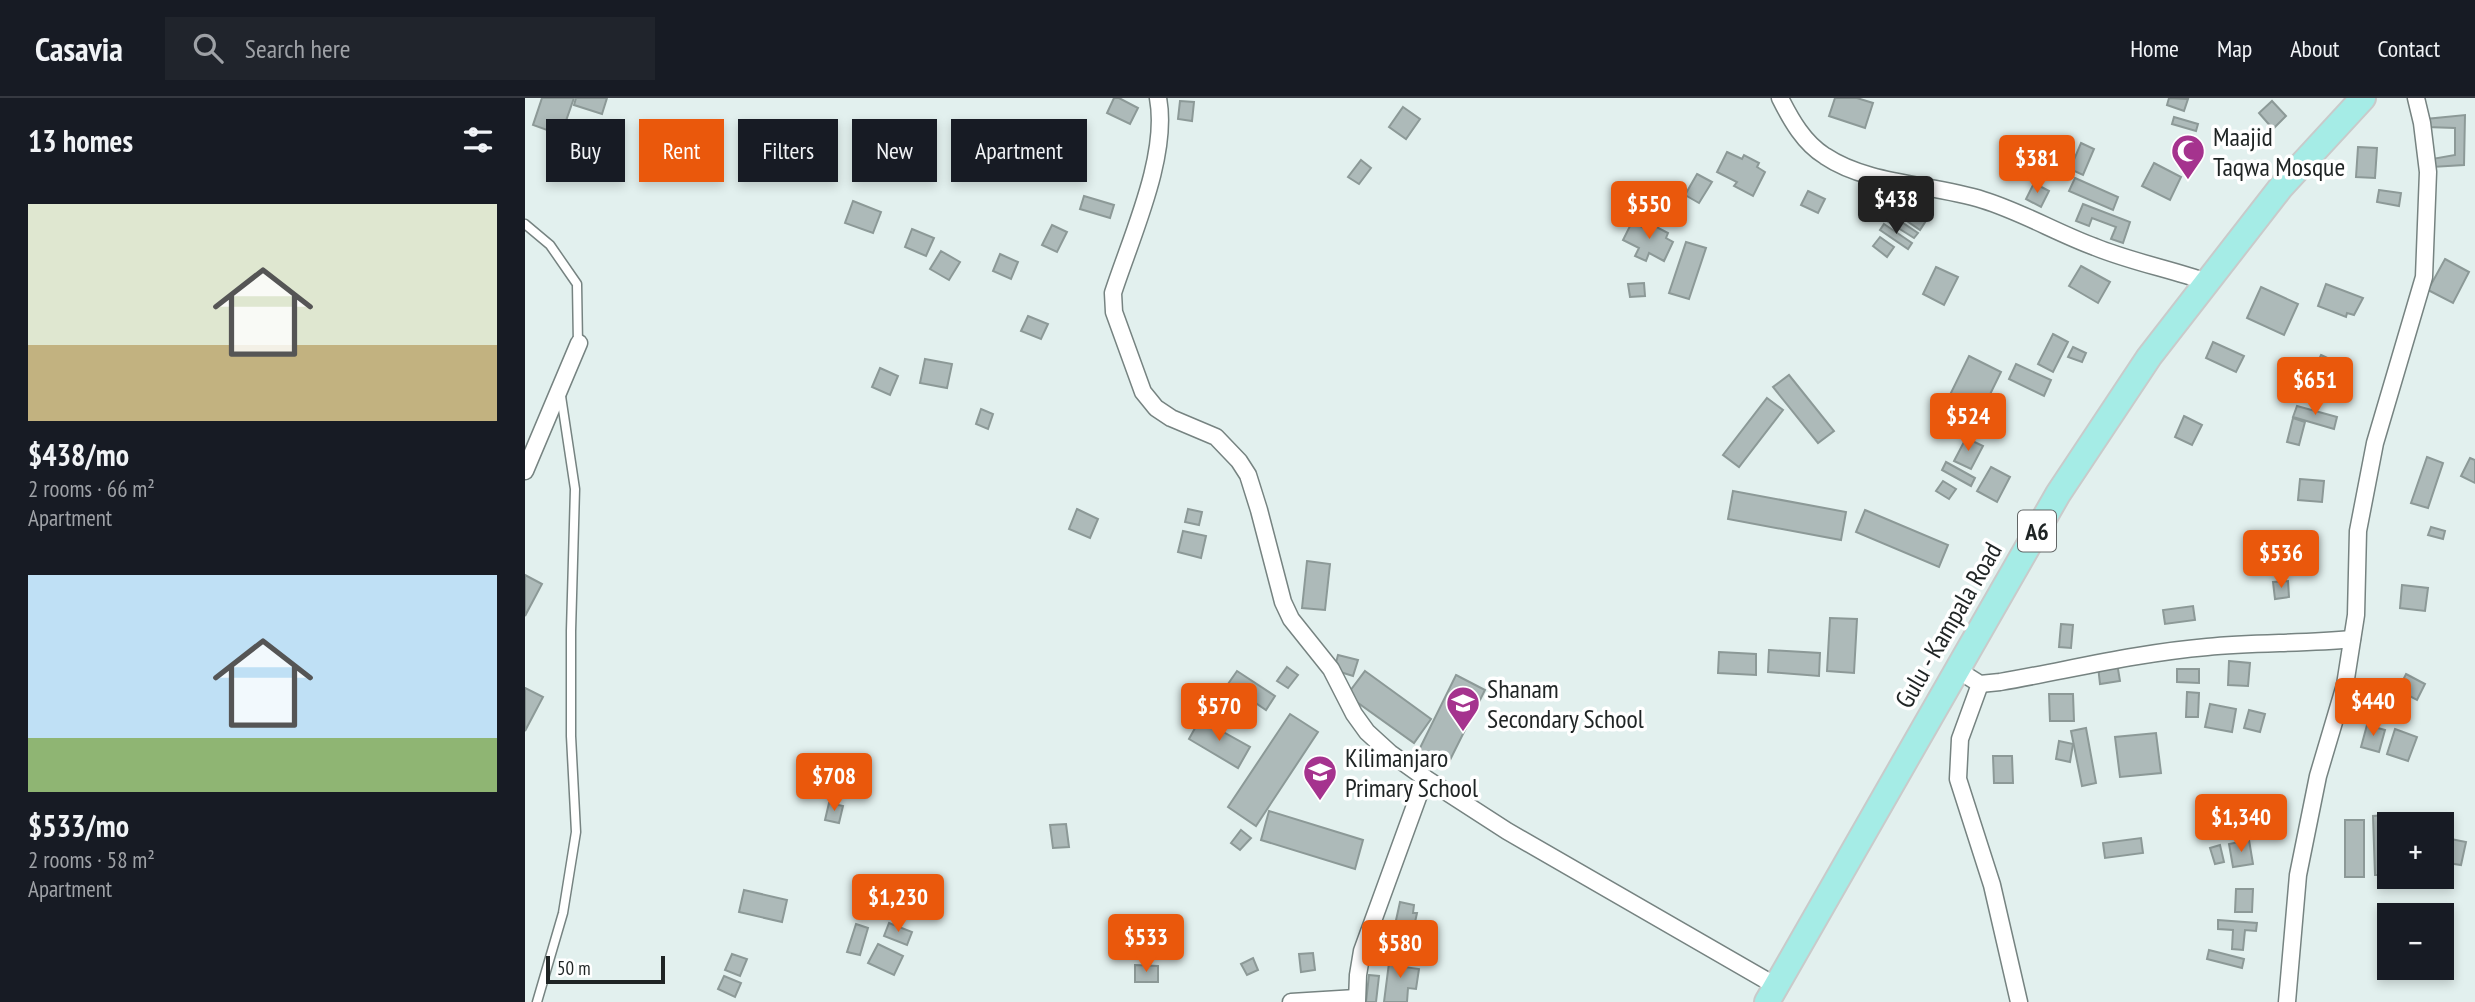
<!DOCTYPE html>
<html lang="en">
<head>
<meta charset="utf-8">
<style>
	:root { --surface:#171b24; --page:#20242c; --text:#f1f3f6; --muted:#9ea1a6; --line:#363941; --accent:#ea580c }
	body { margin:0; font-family:"PT Sans Narrow",sans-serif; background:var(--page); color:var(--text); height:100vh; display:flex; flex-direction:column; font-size:26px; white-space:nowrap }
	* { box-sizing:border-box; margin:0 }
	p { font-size:23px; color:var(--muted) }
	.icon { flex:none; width:38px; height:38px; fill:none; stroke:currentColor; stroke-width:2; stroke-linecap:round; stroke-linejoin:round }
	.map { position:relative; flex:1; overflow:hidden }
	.drawer { display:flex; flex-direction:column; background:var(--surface); width:525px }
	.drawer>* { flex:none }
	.top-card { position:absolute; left:21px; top:21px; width:665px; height:63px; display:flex; gap:14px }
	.fabs { position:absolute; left:1852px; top:714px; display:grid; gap:14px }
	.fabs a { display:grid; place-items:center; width:77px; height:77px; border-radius:0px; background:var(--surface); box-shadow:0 4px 10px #0003; font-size:35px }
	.scale { position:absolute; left:21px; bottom:18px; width:119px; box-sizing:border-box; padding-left:7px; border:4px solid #1f2424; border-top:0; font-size:19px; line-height:24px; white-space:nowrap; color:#1f2424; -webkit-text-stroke:5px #fff; paint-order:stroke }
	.price { position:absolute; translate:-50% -60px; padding:0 16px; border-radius:7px; background:var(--accent); color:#fff; font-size:23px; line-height:46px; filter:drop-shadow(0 2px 4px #0008) }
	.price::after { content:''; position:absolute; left:50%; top:42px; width:21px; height:16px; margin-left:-10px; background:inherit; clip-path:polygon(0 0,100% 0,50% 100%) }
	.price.current { background:#222; color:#fff }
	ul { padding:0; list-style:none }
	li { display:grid; align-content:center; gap:14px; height:371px; padding:0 28px }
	li span { display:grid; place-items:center; height:217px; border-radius:0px; color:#555 }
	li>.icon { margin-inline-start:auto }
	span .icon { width:126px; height:126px; fill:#fffc; stroke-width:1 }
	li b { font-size:30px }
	h2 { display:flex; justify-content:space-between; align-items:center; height:84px; padding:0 28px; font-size:30px }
	.pill { padding:0 24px; border-radius:0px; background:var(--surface); box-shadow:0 4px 10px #0003; font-size:24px; line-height:63px }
	.pill.current { background:var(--accent); color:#fff }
	header { display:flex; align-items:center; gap:42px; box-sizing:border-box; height:98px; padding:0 35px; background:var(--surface); border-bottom:2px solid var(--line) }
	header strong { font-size:33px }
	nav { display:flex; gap:38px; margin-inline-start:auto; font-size:24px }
	.search { width:490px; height:63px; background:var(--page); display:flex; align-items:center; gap:18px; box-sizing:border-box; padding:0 24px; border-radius:0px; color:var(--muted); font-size:26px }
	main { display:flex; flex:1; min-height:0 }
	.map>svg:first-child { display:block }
</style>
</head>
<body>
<header>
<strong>Casavia</strong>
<div class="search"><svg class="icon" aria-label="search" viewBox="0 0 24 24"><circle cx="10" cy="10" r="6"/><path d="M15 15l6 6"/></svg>Search here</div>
<nav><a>Home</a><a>Map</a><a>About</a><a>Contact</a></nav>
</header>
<main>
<section class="drawer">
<h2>13 homes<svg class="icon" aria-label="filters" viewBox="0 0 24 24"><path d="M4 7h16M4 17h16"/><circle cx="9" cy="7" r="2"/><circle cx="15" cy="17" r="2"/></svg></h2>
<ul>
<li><span style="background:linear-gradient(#dfe7d0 65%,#c2b280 0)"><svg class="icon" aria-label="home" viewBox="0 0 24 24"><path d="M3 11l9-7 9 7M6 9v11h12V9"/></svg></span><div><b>$438/mo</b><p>2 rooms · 66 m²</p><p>Apartment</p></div></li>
<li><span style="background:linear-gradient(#bfe0f5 75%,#8fb573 0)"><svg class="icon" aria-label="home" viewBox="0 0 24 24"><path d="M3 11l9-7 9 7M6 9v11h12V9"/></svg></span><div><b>$533/mo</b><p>2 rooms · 58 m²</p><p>Apartment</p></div></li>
</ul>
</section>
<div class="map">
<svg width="1950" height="904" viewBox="0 0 1950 904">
	<rect width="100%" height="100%" fill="#e2f0ee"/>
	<g fill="#adbab9" stroke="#8c9997" stroke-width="2">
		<path d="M17,0H49L36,37L8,27Z"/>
		<path d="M51,0H82L77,16L49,7Z"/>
		<path d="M589,0H594L613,10L605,26L582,15Z"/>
		<path d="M1310,0H1332L1348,5L1340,30L1304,18Z"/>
		<path d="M1644,0L1663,1L1659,13L1642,7Z"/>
		<path d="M655,3L669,4L667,23L653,21Z"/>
		<path d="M1747,3L1761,18L1748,31L1734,15Z"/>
		<path d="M878,9L895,21L881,41L864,29Z"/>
		<path d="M1940,17L1939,67L1907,69V61L1930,57V30L1902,29L1901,21Z"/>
		<path d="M1649,19L1673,26L1671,33L1647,26Z"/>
		<path d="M1556,45L1569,51L1558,77L1545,71Z"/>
		<path d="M1833,49L1852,50L1850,80L1831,79Z"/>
		<path d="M1202,54L1217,61L1219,57L1234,65L1232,69L1240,74L1228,98L1209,88L1212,84L1192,74Z"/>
		<path d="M836,62L846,70L834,86L823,79Z"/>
		<path d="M1629,65L1656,79L1645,102L1617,88Z"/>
		<path d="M1172,76L1187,84L1174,105L1160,97Z"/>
		<path d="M1550,80L1593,99L1588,112L1544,93Z"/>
		<path d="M1509,85L1524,93L1516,109L1501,101Z"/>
		<path d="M1854,92L1876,95L1874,108L1852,104Z"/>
		<path d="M1283,93L1300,101L1293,115L1276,107Z"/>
		<path d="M559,98L589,107L585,120L555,111Z"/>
		<path d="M1379,98L1406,115L1395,132L1369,114Z"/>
		<path d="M328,103L356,114L348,135L320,125Z"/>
		<path d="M1558,106L1605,124L1598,145L1586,141L1591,129L1567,120L1564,128L1551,123Z"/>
		<path d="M1366,117L1393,135L1389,140L1362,123Z"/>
		<path d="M1107,124L1121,131L1124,125L1143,135L1141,140L1148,144L1139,163L1124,155L1121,163L1110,158L1114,150L1098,142Z"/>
		<path d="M1359,126L1387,145L1383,151L1355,132Z"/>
		<path d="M527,127L542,134L532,154L517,147Z"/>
		<path d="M387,131L409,140L401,158L380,149Z"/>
		<path d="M1355,139L1369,149L1362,159L1348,148Z"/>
		<path d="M1161,144L1181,150L1164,201L1144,195Z"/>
		<path d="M416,153L435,164L424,182L405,171Z"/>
		<path d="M475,156L493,164L486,181L468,173Z"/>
		<path d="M1920,161L1944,174L1928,205L1903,192Z"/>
		<path d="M1556,168L1585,184L1573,205L1544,188Z"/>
		<path d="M1411,169L1433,179L1419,207L1398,196Z"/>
		<path d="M1119,185L1120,198L1105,199L1103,186Z"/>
		<path d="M1801,186L1838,200L1829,217L1822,215L1821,219L1793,208Z"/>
		<path d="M1736,189L1773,206L1759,237L1722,220Z"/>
		<path d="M503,218L523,226L516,241L496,233Z"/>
		<path d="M1528,236L1543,244L1528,274L1513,266Z"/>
		<path d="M1688,244L1719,258L1711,274L1681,260Z"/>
		<path d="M1548,249L1561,255L1557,264L1543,259Z"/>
		<path d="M1796,257L1811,264L1798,290L1784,283Z"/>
		<path d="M1444,258L1476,274L1453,321L1421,305Z"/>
		<path d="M400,261L427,266L422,290L395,285Z"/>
		<path d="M1491,266L1526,282L1519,298L1484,281Z"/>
		<path d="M355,270L373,278L365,297L347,289Z"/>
		<path d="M1264,277L1309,333L1293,345L1248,289Z"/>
		<path d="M1242,300L1258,312L1214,369L1198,357Z"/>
		<path d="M1772,308L1812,319L1809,331L1768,319Z"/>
		<path d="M456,311L468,316L463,331L451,326Z"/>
		<path d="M1659,318L1677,327L1667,347L1650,339Z"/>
		<path d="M1768,320L1780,324L1774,347L1762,344Z"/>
		<path d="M1441,340L1458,348L1446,371L1429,363Z"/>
		<path d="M1902,359L1918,365L1903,410L1886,405Z"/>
		<path d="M1945,360L1950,362V385L1936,378Z"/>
		<path d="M1421,364L1450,380L1446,388L1417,372Z"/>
		<path d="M1466,369L1485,379L1472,404L1452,393Z"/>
		<path d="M1775,381L1799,383L1797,404L1773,402Z"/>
		<path d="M1418,383L1431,391L1424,401L1411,393Z"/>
		<path d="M1208,393L1321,414L1316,442L1203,421Z"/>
		<path d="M552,411L573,421L565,440L544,431Z"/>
		<path d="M663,411L677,414L674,427L660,424Z"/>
		<path d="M1340,412L1423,447L1414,469L1331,434Z"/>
		<path d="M1906,429L1920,433L1918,441L1903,437Z"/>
		<path d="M658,433L681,438L676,460L653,454Z"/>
		<path d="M782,463L805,466L800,512L777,510Z"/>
		<path d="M0,477L17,486L0,518Z"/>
		<path d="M1763,483L1764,499L1750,501L1748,484Z"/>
		<path d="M1877,487L1903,490L1900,513L1875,510Z"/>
		<path d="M1668,508L1670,522L1640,526L1638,512Z"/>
		<path d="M1305,520L1332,521L1329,575L1302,573Z"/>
		<path d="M1536,526L1548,527L1546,550L1534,549Z"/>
		<path d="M1244,552L1295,555L1294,578L1243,574Z"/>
		<path d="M1194,554L1231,556V577L1193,575Z"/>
		<path d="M813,557L833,562L828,578L809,572Z"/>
		<path d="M1704,563L1725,565L1723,588L1703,587Z"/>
		<path d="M1592,565L1595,583L1575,586L1573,568Z"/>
		<path d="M762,569L773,577L763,590L752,583Z"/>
		<path d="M1652,571H1674V585L1652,584Z"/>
		<path d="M712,573L750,598L741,612L703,586Z"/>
		<path d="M840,573L906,621L889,645L822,597Z"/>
		<path d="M1881,576L1900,586L1892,602L1873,592Z"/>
		<path d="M931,577L960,592L921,670L892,656Z"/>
		<path d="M0,590L18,599L0,633Z"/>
		<path d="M1662,594L1674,595L1673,619H1661Z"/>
		<path d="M1524,596H1548L1549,623H1525Z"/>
		<path d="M1685,606L1711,611L1707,634L1680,629Z"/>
		<path d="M1724,612L1740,616L1735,634L1719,630Z"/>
		<path d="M765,616L793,634L731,728L703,709Z"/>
		<path d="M675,621L725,649L713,670L664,641Z"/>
		<path d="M1842,627L1860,632L1854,654L1836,649Z"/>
		<path d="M1561,630L1571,685L1557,688L1546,633Z"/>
		<path d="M1870,631L1892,639L1883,663L1862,656Z"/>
		<path d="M1631,635L1636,675L1595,679L1590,639Z"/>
		<path d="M1534,643L1548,646L1545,664L1531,661Z"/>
		<path d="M1468,658H1487L1488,685H1469Z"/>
		<path d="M304,705L318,708L314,725L300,722Z"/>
		<path d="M744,713L838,742L830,771L736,742Z"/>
		<path d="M1861,717L1863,777H1850L1848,718Z"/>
		<rect x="1820" y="722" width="19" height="57"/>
		<path d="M541,726L544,749L528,750L525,727Z"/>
		<path d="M716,732L726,740L715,752L706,745Z"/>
		<path d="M1916,739L1941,744L1936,767L1916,764Z"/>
		<path d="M1616,740L1618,755L1580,760L1578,745Z"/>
		<path d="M1724,742L1728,766L1708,769L1704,746Z"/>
		<path d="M1695,747L1699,764L1690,766L1685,750Z"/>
		<path d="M1711,791H1728L1727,814H1710Z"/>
		<path d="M219,792L262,802L257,824L214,814Z"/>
		<path d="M875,804L889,807L888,815H892L889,829L894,830L891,841L868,836Z"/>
		<path d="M1693,822L1732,825L1731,833L1720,832L1718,852L1707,851L1708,832L1693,831Z"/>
		<path d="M364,825L387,834L382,847L359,838Z"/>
		<path d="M331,826L343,830L335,857L322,854Z"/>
		<path d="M353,846L378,858L369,877L343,865Z"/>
		<path d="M1684,852L1719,861L1717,870L1682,861Z"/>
		<path d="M788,855L790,872L776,874L774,856Z"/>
		<path d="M207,856L222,861L215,878L200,872Z"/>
		<path d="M865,857L880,859L879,869L894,871L891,891L883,890L882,904H859Z"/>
		<path d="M728,860L733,872L722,877L716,866Z"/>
		<path d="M610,867L633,868V884H610Z"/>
		<path d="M844,877L854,878L851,904H841Z"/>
		<path d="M199,878L216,885L210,899L193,891Z"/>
	</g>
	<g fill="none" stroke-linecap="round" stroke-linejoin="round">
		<g stroke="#768381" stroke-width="11">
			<g id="service">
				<path d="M0,126L25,147L52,186L53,247"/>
				<path d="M12,904L38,815L51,734L46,638V533L50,391L36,298"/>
			</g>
		</g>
		<g stroke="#768381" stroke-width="19">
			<g id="minor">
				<path d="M633,0C644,58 606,139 588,195L589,214L618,294L631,310L646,320L691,339L714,363L723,377L734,412L758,504L766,521L806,571L829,616L842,634L865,655L900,680L982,733L1251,888"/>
				<path d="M1255,0C1266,22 1279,45 1300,58C1343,87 1408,86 1458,102C1497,114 1532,135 1570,149C1607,164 1645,171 1682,184"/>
				<path d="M0,373L54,245"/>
				<path d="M1431,571L1455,586L1475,584C1544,572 1612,555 1682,549C1730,544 1779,546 1827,541"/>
				<path d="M1455,586L1435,641L1433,681L1467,787L1494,904"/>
				<path d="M766,904L831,900"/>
				<path d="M832,904L833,877L837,853L900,680"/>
				<path d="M1762,904L1773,777L1793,678L1820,587L1831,517L1833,433L1850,345L1899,179L1903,74L1897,25L1891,0"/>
			</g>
		</g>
		<g stroke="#c9caca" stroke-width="28">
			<path id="primary" d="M1242,904L1533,396L1624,259L1756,89L1838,0"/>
		</g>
		<use href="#service" stroke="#fff" stroke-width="8"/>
		<use href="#minor" stroke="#fff" stroke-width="16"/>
		<use href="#primary" stroke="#a5ece6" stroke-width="24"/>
	</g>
	<defs>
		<g id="mosque-pin" transform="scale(1.75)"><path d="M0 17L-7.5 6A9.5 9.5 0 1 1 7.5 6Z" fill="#a5338e" stroke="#fff"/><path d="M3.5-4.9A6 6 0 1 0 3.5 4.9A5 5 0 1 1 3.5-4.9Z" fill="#fff"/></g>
		<g id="school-pin" transform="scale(1.75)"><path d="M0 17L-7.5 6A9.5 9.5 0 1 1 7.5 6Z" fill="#a5338e" stroke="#fff"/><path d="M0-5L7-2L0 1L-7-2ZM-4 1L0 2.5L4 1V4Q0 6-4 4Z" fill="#fff"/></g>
	</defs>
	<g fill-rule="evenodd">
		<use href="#mosque-pin" x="1663" y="53"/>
		<use href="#school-pin" x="938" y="605"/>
		<use href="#school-pin" x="795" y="674"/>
	</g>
	<g text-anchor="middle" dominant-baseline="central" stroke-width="7" stroke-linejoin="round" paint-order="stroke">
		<rect fill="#fff" stroke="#626666" stroke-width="2" x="1493" y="412.5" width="38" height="41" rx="5"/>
		<g font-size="24" font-weight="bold" fill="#1f2424">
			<text x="1512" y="433">A6</text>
		</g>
		<g font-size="26" fill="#1f2424" stroke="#fff" text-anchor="start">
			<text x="1688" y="38">Maajid<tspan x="1688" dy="30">Taqwa Mosque</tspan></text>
			<text x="962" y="590">Shanam<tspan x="962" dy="30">Secondary School</tspan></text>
			<text x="820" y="659">Kilimanjaro<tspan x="820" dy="30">Primary School</tspan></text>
		</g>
		<g font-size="26" fill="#1f2424" stroke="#fff">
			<text transform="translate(1423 527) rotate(-60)">Gulu - Kampala Road</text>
		</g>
	</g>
</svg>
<div class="fabs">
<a>+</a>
<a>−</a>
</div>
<div class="scale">50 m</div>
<b class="price" style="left:1512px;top:97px">$381</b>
<b class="price current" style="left:1371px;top:138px">$438</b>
<b class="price" style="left:1124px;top:143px">$550</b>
<b class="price" style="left:1790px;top:319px">$651</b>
<b class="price" style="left:1443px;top:355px">$524</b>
<b class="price" style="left:1756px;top:492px">$536</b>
<b class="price" style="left:1848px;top:640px">$440</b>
<b class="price" style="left:694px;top:645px">$570</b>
<b class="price" style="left:309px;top:715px">$708</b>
<b class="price" style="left:1716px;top:756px">$1,340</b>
<b class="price" style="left:373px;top:836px">$1,230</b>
<b class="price" style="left:621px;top:876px">$533</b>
<b class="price" style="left:875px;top:882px">$580</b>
<div class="top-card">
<a class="pill">Buy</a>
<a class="pill current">Rent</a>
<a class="pill">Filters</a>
<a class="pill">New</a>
<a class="pill">Apartment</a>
</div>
</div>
</main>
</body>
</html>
